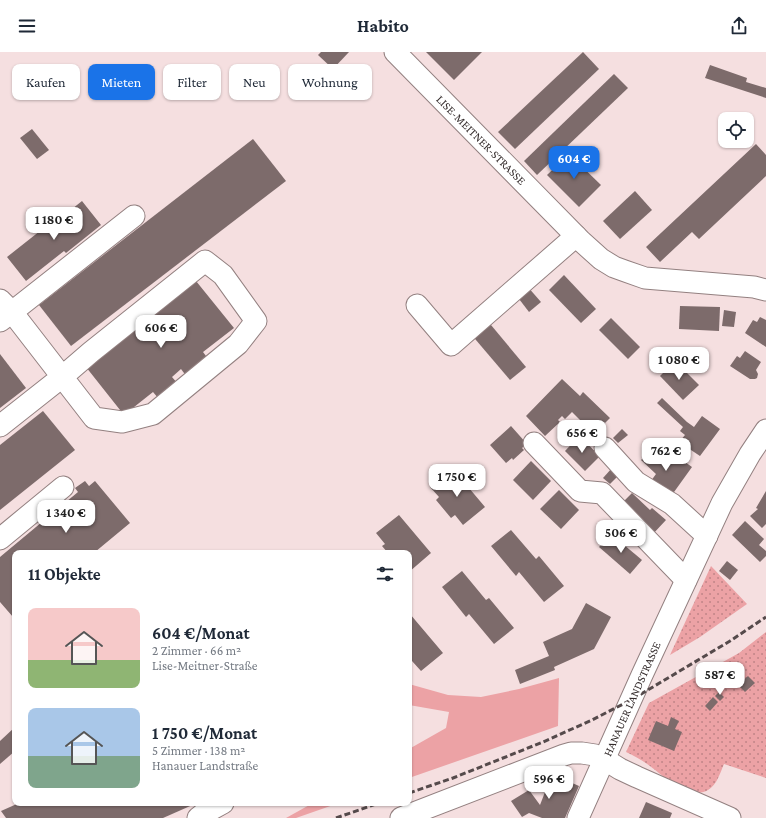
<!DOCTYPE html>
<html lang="de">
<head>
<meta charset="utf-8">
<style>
	:root { --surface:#fff; --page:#f2f2f3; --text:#1f2937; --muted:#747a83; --accent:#1a73e8 }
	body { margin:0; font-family:"Crimson Pro",serif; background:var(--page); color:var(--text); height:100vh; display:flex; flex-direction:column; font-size:15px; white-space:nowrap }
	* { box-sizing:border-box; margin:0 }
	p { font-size:13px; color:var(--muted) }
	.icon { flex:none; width:22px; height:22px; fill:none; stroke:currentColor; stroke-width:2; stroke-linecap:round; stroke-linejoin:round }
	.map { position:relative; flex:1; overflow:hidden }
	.drawer { position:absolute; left:12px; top:498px; width:400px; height:256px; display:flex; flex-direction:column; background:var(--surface); border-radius:8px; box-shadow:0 1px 3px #0004 }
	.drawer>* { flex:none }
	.hud { position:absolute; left:12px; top:12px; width:400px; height:36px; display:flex; gap:8px }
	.fabs { position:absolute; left:718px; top:60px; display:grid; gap:8px }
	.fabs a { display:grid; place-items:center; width:36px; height:36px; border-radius:8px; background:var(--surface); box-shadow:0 1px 3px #0004; font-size:20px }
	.price { position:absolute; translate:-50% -34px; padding:0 9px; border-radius:8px; background:#fff; color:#222; font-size:13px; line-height:26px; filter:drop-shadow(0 1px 2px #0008) }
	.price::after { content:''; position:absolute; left:50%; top:24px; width:12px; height:9px; margin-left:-6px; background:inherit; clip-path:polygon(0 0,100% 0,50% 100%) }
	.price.active { background:var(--accent); color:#fff }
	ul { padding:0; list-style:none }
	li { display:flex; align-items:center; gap:12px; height:100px; padding:0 16px }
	li span { display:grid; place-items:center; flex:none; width:112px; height:80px; border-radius:8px; color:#555 }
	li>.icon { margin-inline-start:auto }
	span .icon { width:48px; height:48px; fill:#fffc; stroke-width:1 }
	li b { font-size:17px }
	h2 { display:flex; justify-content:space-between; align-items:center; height:48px; padding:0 16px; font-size:17px }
	.pill { padding:0 14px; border-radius:8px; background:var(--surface); box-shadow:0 1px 3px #0004; font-size:14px; line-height:36px }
	.pill.active { background:var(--accent); color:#fff }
	header { display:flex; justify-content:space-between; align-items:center; height:52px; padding:0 16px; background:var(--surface); font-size:18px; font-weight:700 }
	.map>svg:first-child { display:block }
</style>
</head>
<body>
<header><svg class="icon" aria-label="menu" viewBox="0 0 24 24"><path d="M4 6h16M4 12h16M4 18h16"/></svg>Habito<svg class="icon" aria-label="share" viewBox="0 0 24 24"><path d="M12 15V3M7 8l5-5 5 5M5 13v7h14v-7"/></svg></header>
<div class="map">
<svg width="766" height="766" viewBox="0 0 766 766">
	<defs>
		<pattern id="garden-dots" width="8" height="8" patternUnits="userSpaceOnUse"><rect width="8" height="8" fill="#eca2a5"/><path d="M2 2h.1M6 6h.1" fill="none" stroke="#c08487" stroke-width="1.8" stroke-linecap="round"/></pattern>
	</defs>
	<rect width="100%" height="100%" fill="#f5dfe0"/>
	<g fill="#eca2a5">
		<path d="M559,626L558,674L409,726V697L446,676L449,660L409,653V632L448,643L481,645L519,637Z"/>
		<path d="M313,751H339L296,766H286Z"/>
	</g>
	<g fill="url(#garden-dots)">
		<path d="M711,514L747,552L700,585L670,603Z"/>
		<path d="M766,580V726L724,712C720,721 717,733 708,738C691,749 663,724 650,714C643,709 635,704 626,700L649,651L739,601Z"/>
	</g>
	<g fill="#7d6b6b">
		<path d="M321,0H349L333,17L318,3Z"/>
		<path d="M426,0H482L454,28Z"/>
		<path d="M583,0L599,17L515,97L498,80Z"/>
		<path d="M710,13L747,26L746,30L766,36V46L705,26Z"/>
		<path d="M308,14L318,26L305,38L295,26Z"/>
		<path d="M614,22L628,36L537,123L524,109Z"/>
		<path d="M32,77L49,98L37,107L20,86Z"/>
		<path d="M253,87L286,129L71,294L39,253Z"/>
		<path d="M756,92L766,103V124L699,187L692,180L660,210L646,195Z"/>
		<path d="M569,102L601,133L579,155L547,123Z"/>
		<path d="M635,139L652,158L620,187L603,169Z"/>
		<path d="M82,149L101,173L66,201L64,199L26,229L7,205L45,175L47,177Z"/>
		<path d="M564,223L596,257L581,271L549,238Z"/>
		<path d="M196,229L234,276L203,300L209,308L187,325L181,317L172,325L178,332L159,347L153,340L124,363L86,315Z"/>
		<path d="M527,234L541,250L529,260L516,243Z"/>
		<path d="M680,254L720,255L719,279L679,277Z"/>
		<path d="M724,258L736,260L734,275L722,274Z"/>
		<path d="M760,265L766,268V295L745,281L753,268L757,270Z"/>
		<path d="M611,266L640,295L628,307L599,278Z"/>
		<path d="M486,267L526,315L510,328L470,281Z"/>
		<path d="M745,299L761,310L756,318L758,322L757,326L755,327H750L730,314L737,304L740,306Z"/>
		<path d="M0,302L26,336L0,356Z"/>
		<path d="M675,309L699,333L683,348L660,324Z"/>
		<path d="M562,327L580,344L583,340L610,366L594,382L572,360L565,367L562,364L558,368L560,370L545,384L526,364Z"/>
		<path d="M662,346L687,370L694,375L702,364L720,377L700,404L679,390L685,383L680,379L683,375L657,351Z"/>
		<path d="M43,359L75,398L0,458V393Z"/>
		<path d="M511,374L527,392L522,396L524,398L513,408L512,406L506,411L490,393Z"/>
		<path d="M622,377L628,383L618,391L613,386Z"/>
		<path d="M579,384L600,404L585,419L565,399Z"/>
		<path d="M652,397L665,409L671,400L692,415L669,447L648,433L656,422L641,408Z"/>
		<path d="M531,409L551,429L533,448L513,428Z"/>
		<path d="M612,416L619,423L610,432L603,426Z"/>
		<path d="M453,417L485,455L463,473L455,463L451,466L436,448L439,445L430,435Z"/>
		<path d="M85,429L89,434L95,429L130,471L95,500L96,501H15V563L13,565L0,550V505L78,440L75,436Z"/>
		<path d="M559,438L579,458L561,477L540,457Z"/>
		<path d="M766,439V472L762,476L750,464L758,457L756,456Z"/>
		<path d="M632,441L650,458L652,456L666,468L652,483L623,450Z"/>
		<path d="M399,463L431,501L409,520V501H388L382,494L385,492L376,481Z"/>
		<path d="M745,469L764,487L759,493L766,499V504L760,510L732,483Z"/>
		<path d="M511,478L536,507L539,504L564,534L544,550L519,520L516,524L491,494Z"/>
		<path d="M611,482L642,508L630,522L599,495Z"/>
		<path d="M727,509L738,518L730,528L719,519Z"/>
		<path d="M462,519L486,548L489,546L514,576L494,592L469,562L466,565L442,535Z"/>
		<path d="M586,551L611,565L594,597L554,615L555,618L520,632L515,618L549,604L543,590L572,577Z"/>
		<path d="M410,562L443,601L421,619L412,609L409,612V563Z"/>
		<path d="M748,624L755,631L745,640L738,633Z"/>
		<path d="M719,640L724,645L720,649L715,644Z"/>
		<path d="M713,645L718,650L710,659L705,654Z"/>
		<path d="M671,665L679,669L675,677L682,680L674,699L648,688L656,669L668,674Z"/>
		<path d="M15,675V699L0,712V689Z"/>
		<path d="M552,722L579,734L565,766H542L529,761L522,765L511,749L529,738L540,753Z"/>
		<path d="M646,750L672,761L670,766H639Z"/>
		<path d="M19,751H197L163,766H6L1,759Z"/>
	</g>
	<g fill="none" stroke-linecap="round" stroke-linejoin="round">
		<g stroke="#938080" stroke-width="23">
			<g id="minor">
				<path d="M395,0L581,189L601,207L614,215L625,219L645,226L754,235L766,238"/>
				<path d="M0,248L12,260L134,164"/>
				<path d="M417,253L451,293L576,184"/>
				<path d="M0,269L12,260L94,366L122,370L153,362L238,292L256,269L223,223L205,209L91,300L62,325L0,374"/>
				<path d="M534,391L580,439L602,441L686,528"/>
				<path d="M605,396L636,430L672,452L707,484"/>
				<path d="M0,487L63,435"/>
				<path d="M198,766L203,762L223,751"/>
				<path d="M401,766L564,703L571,701H582L595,703L604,707L620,717L637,725L730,766"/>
				<path d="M578,766L642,623L722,451L750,402L766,378"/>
			</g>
		</g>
		<use href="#minor" stroke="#fff" stroke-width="21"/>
		<g stroke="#554a4b" stroke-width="3" stroke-dasharray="6 3" stroke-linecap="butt">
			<path d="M409,741L453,726L543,690L592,668L631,648L730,589L766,565"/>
			<path d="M336,766L379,751"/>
		</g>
	</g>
	<g text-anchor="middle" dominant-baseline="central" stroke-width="4" stroke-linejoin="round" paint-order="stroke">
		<g font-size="12" fill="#352d2d" stroke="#fff">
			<text transform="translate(481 88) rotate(45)">LISE-MEITNER-STRASSE</text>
			<text transform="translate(632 647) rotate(-66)">HANAUER LANDSTRASSE</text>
		</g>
	</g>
</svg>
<div class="fabs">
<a><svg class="icon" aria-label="locate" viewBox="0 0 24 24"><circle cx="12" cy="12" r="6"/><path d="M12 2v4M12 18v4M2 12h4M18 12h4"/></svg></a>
</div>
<b class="price active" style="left:574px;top:128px">604 €</b>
<b class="price" style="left:54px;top:189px">1 180 €</b>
<b class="price" style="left:161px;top:297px">606 €</b>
<b class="price" style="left:679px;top:329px">1 080 €</b>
<b class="price" style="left:582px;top:402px">656 €</b>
<b class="price" style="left:666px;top:420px">762 €</b>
<b class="price" style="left:457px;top:446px">1 750 €</b>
<b class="price" style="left:66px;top:482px">1 340 €</b>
<b class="price" style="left:621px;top:502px">506 €</b>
<b class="price" style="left:720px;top:644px">587 €</b>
<b class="price" style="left:549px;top:748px">596 €</b>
<div class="hud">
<a class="pill">Kaufen</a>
<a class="pill active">Mieten</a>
<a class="pill">Filter</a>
<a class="pill">Neu</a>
<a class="pill">Wohnung</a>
</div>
<section class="drawer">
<h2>11 Objekte<svg class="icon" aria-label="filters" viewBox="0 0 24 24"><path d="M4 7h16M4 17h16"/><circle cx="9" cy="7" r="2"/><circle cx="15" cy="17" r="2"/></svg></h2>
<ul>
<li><span style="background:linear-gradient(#f6c9c9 65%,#8fb573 0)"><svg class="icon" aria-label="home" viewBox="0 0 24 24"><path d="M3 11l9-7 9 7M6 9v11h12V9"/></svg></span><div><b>604 €/Monat</b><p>2 Zimmer · 66 m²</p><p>Lise-Meitner-Straße</p></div></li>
<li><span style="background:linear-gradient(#a9c7e8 60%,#7fa58c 0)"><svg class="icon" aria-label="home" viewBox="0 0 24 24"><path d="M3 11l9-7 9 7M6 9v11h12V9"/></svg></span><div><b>1 750 €/Monat</b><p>5 Zimmer · 138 m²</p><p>Hanauer Landstraße</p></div></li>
</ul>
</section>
</div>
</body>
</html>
